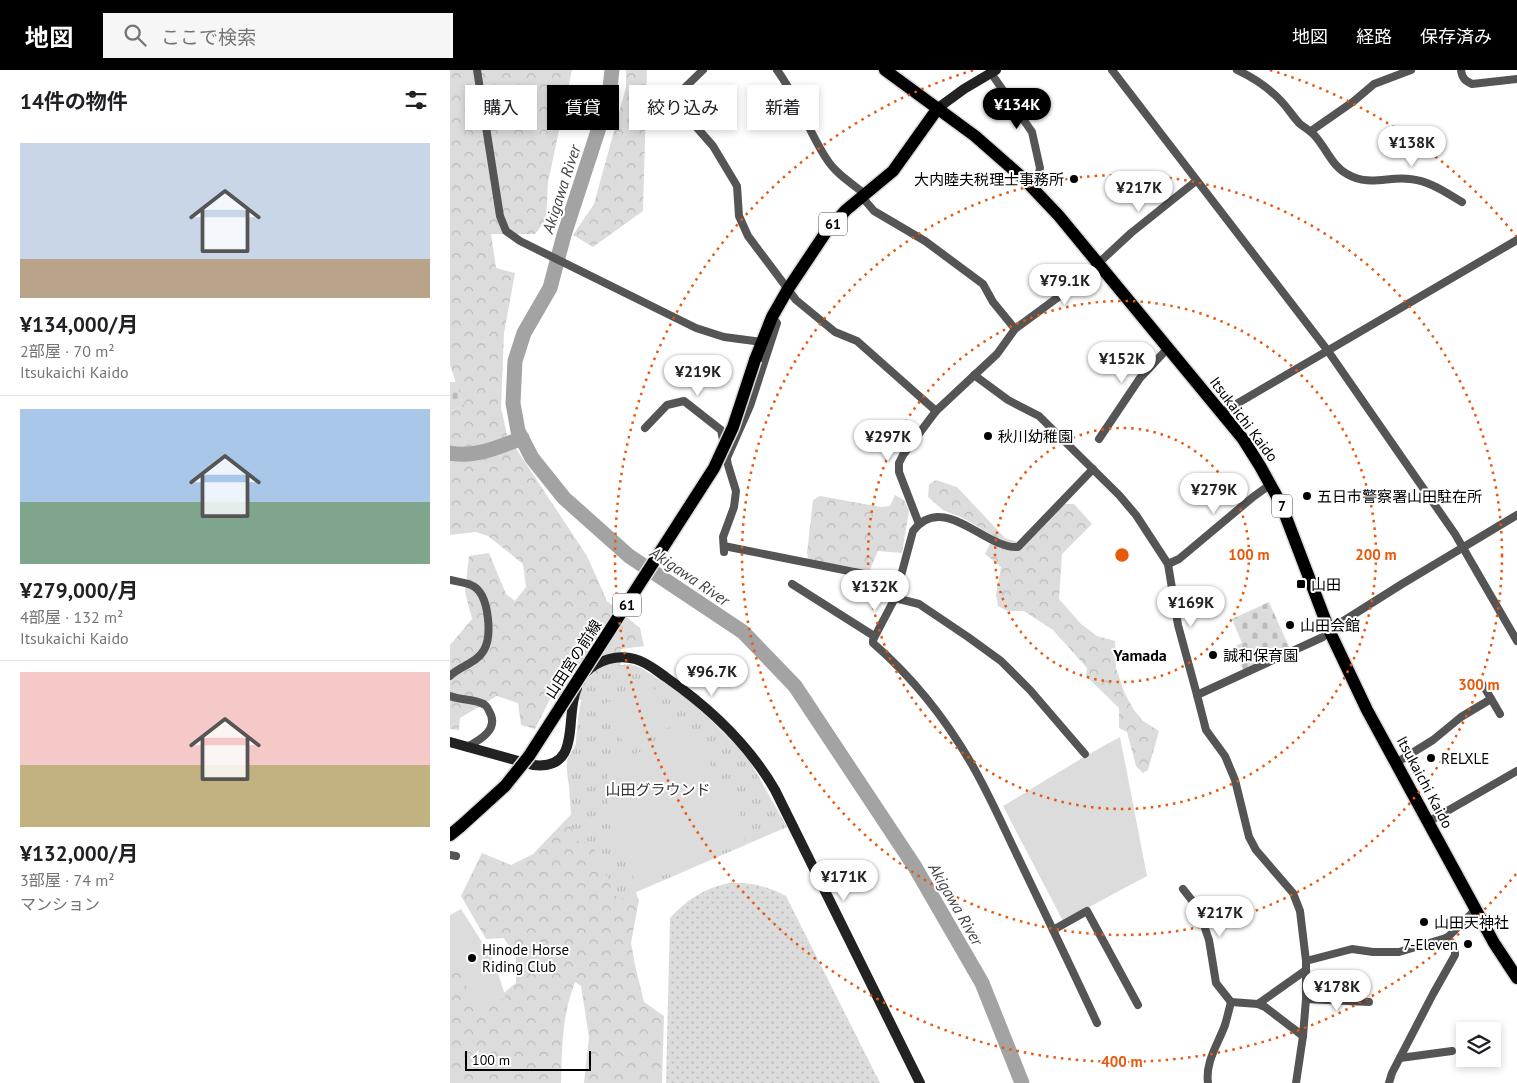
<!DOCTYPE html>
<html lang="ja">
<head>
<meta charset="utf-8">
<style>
	:root { --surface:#fff; --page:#f6f6f6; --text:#202124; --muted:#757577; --line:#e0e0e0; --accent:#000 }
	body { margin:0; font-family:"PT Sans","Noto Sans JP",sans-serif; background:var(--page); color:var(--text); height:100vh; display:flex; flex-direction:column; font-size:19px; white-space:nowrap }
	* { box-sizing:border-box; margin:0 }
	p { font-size:16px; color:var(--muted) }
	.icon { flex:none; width:28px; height:28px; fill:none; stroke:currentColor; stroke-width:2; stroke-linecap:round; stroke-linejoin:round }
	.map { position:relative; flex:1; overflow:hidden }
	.details { display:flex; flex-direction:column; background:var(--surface); width:450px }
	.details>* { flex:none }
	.guide { position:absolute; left:15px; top:15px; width:475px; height:45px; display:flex; gap:10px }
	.buttons { position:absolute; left:1006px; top:952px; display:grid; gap:10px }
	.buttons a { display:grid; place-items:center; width:45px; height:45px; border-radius:0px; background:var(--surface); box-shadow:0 2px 8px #0003; font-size:25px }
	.scale { position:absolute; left:15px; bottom:12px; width:126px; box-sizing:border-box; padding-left:5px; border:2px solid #000; border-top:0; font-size:14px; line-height:18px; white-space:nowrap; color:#000; -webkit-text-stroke:4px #fff; paint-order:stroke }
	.price { position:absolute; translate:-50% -42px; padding:0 11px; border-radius:18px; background:#fff; color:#222; font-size:16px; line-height:32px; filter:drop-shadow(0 1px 2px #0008) }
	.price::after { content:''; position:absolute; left:50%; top:30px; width:15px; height:11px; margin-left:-8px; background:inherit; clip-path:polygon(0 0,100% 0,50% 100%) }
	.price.on { background:var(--accent); color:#fff }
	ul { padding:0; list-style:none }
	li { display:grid; align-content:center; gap:10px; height:265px; padding:0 20px }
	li+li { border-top:1px solid var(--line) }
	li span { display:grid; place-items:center; height:155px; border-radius:0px; color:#555 }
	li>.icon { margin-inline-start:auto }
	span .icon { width:90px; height:90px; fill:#fffc; stroke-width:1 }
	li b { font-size:21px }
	h2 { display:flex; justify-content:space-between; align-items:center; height:60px; padding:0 20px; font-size:21px }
	.chip { padding:0 18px; border-radius:0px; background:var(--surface); box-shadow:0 2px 8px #0003; font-size:18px; line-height:45px }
	.chip.on { background:var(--accent); color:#fff }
	header { display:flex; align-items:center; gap:30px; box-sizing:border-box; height:70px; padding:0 25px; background:var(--accent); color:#fff }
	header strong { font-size:24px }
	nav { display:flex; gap:28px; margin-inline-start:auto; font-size:18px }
	.search { width:350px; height:45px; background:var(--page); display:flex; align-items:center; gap:12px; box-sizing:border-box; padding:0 18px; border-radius:0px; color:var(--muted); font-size:19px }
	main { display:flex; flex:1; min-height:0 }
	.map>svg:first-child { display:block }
</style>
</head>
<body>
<header>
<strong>地図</strong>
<div class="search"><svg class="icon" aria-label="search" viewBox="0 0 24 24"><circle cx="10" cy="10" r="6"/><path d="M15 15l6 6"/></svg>ここで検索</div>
<nav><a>地図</a><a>経路</a><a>保存済み</a></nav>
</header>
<main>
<section class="details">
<h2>14件の物件<svg class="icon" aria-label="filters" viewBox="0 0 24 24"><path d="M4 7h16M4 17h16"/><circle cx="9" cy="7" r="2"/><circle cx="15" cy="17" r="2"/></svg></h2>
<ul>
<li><span style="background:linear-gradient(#c9d6e8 75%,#b9a48a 0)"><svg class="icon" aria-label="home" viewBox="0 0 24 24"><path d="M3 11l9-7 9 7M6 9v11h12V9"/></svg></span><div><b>¥134,000/月</b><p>2部屋 · 70 m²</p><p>Itsukaichi Kaido</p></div></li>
<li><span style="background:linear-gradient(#a9c7e8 60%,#7fa58c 0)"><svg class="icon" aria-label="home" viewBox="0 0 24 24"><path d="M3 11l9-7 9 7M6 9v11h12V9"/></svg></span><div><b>¥279,000/月</b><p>4部屋 · 132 m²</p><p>Itsukaichi Kaido</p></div></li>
<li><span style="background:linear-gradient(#f6c9c9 60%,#c2b280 0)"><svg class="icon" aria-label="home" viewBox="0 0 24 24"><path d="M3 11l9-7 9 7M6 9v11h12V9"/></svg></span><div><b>¥132,000/月</b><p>3部屋 · 74 m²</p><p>マンション</p></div></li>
</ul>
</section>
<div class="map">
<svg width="1067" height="1013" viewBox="0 0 1067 1013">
	<defs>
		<pattern id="grass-dots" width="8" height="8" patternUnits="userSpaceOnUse" patternTransform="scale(1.25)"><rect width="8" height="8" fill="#dcdcdc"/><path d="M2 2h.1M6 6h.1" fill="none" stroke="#bbb" stroke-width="1.8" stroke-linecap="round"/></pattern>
		<pattern id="forest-crowns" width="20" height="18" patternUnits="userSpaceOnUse" patternTransform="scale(1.25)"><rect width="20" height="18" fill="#dcdcdc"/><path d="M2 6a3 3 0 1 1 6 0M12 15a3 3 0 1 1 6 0" fill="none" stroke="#bbb"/></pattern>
		<pattern id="cemetery-stones" width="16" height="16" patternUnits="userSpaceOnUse" patternTransform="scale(1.25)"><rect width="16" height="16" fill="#dcdcdc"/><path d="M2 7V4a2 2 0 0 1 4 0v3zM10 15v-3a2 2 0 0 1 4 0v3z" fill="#bbb"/></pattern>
		<pattern id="park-tufts" width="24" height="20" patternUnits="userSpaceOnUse" patternTransform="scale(1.25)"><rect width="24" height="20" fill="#dcdcdc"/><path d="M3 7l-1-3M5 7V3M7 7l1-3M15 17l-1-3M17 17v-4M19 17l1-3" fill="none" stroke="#bbb"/></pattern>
	</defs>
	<rect width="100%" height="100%" fill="#fff"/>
	<path fill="url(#grass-dots)" d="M279,813C300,812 317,816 336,826L430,1013H216L220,848C236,830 255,818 279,813Z"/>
	<g fill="url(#forest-crowns)">
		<path d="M0,0H122L98,112L96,150L85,164H41L46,198L65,203L54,263L51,338L57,365L137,486L157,531L190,558L194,576L171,579L170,622L144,631L101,627L85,659L71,655L68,633L47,626L10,648L9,660L0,659V575L22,549L15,522L19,486L39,483L56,524L65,531L76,517L73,494L38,466L26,462L0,465V341L14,337L0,295Z"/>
		<path d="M176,0H197L193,141L143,177L123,165L144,134L176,17Z"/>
		<path d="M486,410L507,417L555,468L568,472L613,434H624L642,454L612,484L609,529L631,554L647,566L665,571L666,598L675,624L684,640L693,651L709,661L698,700L693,703L686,696L677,662L669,658V638L636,606L637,598L603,560L574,541H557L548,536L546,525L551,497L535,484L544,466L513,448L493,440L478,427L479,414Z"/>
		<path d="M445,425L454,430L459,441L452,483L428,481L419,502L359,491L357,483L363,430L370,426L431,437L440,436Z"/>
		<path d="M130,735L149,737L189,830L181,873L185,895L194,932L214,946L212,1013H134L139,967L131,916L125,912C112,945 112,978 111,1013H0V871L49,927L66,913V888L54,868L36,869L11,826L32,783L61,795L83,784Z"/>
	</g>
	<g fill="url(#cemetery-stones)">
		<path d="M0,312H6L14,337L0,341Z"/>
		<path d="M819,532L840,579L793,600L783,577L792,573L782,549Z"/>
	</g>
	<path fill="url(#park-tufts)" d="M180,594L191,598L232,624L259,648L297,686L337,757L168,830L141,773L123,770C122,752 120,734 119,716C118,708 116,700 117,693C117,685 125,680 126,672C130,633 129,597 180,594Z"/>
	<g fill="#dcdcdc">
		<path d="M201,612L222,656L176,679L154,634Z"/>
		<path d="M239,659L298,758L294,772L187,816L158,751L157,697Z"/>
		<path d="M670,667L697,806L613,851L553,736C592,713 630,688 670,667Z"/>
		<path d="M11,839L44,891L56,928L25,940L11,904L0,885V845Z"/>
	</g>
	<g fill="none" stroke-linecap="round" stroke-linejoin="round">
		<g stroke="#a3a3a3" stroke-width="15">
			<path d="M162,0L159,27L114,165L100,218L74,263L65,291L63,333L68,361L82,388L114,428L179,486L293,562L345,616L465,797L532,913L572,1013"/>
			<path d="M0,383C24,388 50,377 72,368"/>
		</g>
		<g stroke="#dbdbdb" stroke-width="15">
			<g id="primary">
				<path d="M435,0L525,66L574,109L609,146L793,369L810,396L831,434L879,560L917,640L1044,873L1067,908"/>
				<path d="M305,290L322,247L338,219L376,162L396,140L443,101L488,38"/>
				<path d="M0,765L11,756"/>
			</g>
		</g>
		<g stroke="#555" stroke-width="8">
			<path d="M27,0L50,146L56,161L70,171L246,258L274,267L312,272"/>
			<path d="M253,0L220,32L241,51L263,76L287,116L289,146L298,166L346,230L385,262L407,271L486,341"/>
			<path d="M327,0C347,27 358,60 376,88C385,103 401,113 415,124"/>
			<path d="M662,0L878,281L1005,464L1067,571"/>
			<path d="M787,0C804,8 818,17 831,31C838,38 843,47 850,54C855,58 861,61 865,66C876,78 882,96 897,104C919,117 938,106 960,109C980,111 995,122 1012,132"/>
			<path d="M1011,0C1012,8 1015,11 1022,14L1067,9"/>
			<path d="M541,3L582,62L590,98L585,121"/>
			<path d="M861,61L904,31L924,14L961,0"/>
			<path d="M412,127L424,141L475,171L533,214L543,232L565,259"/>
			<path d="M524,305L558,330L589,346L669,425L686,445L718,494L728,555L747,625"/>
			<path d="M771,343L1067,170"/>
			<path d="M195,358L217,335L234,331L271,360L278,395L286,421L284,437L273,467L274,482"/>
			<path d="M649,369L690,308L718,278"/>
			<path d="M277,388L300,336L327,253L322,247"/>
			<path d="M643,399L568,477C536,480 494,421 463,461L445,528L423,570V573C462,607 495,648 521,693C538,722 552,754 567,785C594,841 621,897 647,953"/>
			<path d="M469,454L449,402V393L453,385L486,341L547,284L565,259L626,214L681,163L746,111"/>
			<path d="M274,476L449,511"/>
			<path d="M718,494L729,489L803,427L821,414"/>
			<path d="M0,510C8,512 19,512 26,518C39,529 42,566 34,580C27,593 10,596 0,606"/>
			<path d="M342,514L424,566"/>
			<path d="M445,528L469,534L518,567L551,591L580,620L635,684"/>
			<path d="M1033,615L1050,644"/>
			<path d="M0,626C10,630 22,629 31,633C35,634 38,638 39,641C50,659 30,670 17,677"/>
			<path d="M946,693L983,670L1011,647L1041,629"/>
			<path d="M978,752L1067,701"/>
			<path d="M0,785L6,786"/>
			<path d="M733,819L748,838L759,870L766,913L781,932"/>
			<path d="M603,860L637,841L688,935"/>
			<path d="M856,891L902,879L923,882H949L996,868"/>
			<path d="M856,929L919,932"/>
			<path d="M808,934L815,937L853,966"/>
			<path d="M950,988L1002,981"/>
			<path d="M758,1013C755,992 768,974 775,955C777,948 779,940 781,932L808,934L856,900"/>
			<path d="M846,1013L853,966L856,929V891L850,841L843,823L806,780L799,767L785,710L775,686L756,660L747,625L873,567L879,560L952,514L1067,445"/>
			<path d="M939,1013L942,1003L983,924L1005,885V879L996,868L999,866L1025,840"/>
		</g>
		<g stroke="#222" stroke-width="10">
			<path d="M488,38L514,19L546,0"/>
			<path d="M135,603C148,590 167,584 185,589C197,592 207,601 217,608C260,638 299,675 325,720L470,1013"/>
			<path d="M0,672L83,695C133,701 114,646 127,618"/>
		</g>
		<use href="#primary" stroke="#000" stroke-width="12"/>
		<g stroke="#dbdbdb" stroke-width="15" stroke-linecap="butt">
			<path id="primary-bridge" d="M11,756L55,716L79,686L264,398L283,357L305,290"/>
		</g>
		<use href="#primary-bridge" stroke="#000" stroke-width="12"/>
	</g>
	<g fill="none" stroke="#e8590c" stroke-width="2.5" stroke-dasharray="2.5 5">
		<circle cx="672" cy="485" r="127"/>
		<circle cx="672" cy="485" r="254"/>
		<circle cx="672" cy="485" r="380"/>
		<path d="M1066 804A507 507 0 1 1 524 0M820 0A507 507 0 0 1 1066 166"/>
	</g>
	<g fill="#000" stroke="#fff" stroke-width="2">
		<circle cx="624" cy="109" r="5"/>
		<circle cx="538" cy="366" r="5"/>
		<circle cx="857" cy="426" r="5"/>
		<rect x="846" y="509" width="10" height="10" rx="2.5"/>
		<circle cx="840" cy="555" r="5"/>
		<circle cx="763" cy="585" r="5"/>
		<circle cx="981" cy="688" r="5"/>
		<circle cx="974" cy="852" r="5"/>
		<circle cx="1018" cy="874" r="5"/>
		<circle cx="22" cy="888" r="5"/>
	</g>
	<g text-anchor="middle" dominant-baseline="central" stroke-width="4" stroke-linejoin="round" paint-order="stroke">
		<g fill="#fff" stroke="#4c4c4c" stroke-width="1">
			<rect x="369" y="142.5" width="28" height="23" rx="4"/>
			<rect x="822" y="424.5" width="20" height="23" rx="4"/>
			<rect x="163" y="523.5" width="28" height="23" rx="4"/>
		</g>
		<g font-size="14" font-weight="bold" fill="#000">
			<text x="383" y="154">61</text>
			<text x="832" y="436">7</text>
			<text x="177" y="535">61</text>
		</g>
		<g font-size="15" fill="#000" stroke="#fff" text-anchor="start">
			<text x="614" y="109" text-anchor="end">大内睦夫税理士事務所</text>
			<text x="548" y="366">秋川幼稚園</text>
			<text x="867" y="426">五日市警察署山田駐在所</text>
			<text x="861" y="514">山田</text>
			<text x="850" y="555">山田会館</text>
			<text x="773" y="585">誠和保育園</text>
			<text x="991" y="688">RELXLE</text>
			<text x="984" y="852">山田天神社</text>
			<text x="1008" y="874" text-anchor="end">7-Eleven</text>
			<text x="32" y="879">Hinode Horse<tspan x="32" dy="17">Riding Club</tspan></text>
		</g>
		<g font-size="15" fill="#000" stroke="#fff">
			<text transform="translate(794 349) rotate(53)">Itsukaichi Kaido</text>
			<text transform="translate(123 589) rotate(-57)">山田宮の前線</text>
			<text transform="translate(975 712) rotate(62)">Itsukaichi Kaido</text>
		</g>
		<g font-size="15" fill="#333" stroke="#fff">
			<text x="208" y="719">山田グラウンド</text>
		</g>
		<g font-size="16" font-style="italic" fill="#444" stroke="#fff">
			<text transform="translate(111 119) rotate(-72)">Akigawa River</text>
			<text transform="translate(240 506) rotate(34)">Akigawa River</text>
			<text transform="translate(506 834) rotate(60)">Akigawa River</text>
		</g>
		<g font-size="16" font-weight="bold" fill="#000" stroke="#fff">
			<text x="690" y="585">Yamada</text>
		</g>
	</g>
	<circle cx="672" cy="485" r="8" fill="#e8590c" stroke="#fff" stroke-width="2.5"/>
	<g font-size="15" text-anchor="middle" font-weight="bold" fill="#e8590c" stroke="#fff" stroke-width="4" stroke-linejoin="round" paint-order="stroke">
		<text x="799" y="490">100 m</text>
		<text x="926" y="490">200 m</text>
		<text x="1029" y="620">300 m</text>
		<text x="672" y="997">400 m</text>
	</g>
</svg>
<div class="buttons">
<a><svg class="icon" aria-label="layers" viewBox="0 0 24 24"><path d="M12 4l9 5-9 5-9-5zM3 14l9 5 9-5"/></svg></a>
</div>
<div class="scale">100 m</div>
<b class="price on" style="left:567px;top:60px">¥134K</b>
<b class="price" style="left:962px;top:98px">¥138K</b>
<b class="price" style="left:689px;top:143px">¥217K</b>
<b class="price" style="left:615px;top:236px">¥79.1K</b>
<b class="price" style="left:672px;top:314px">¥152K</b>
<b class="price" style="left:248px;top:327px">¥219K</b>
<b class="price" style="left:438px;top:392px">¥297K</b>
<b class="price" style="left:764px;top:445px">¥279K</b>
<b class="price" style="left:425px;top:542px">¥132K</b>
<b class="price" style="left:741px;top:558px">¥169K</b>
<b class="price" style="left:262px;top:627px">¥96.7K</b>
<b class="price" style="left:394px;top:832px">¥171K</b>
<b class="price" style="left:770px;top:868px">¥217K</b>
<b class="price" style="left:887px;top:942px">¥178K</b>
<div class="guide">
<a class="chip">購入</a>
<a class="chip on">賃貸</a>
<a class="chip">絞り込み</a>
<a class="chip">新着</a>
</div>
</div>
</main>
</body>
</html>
